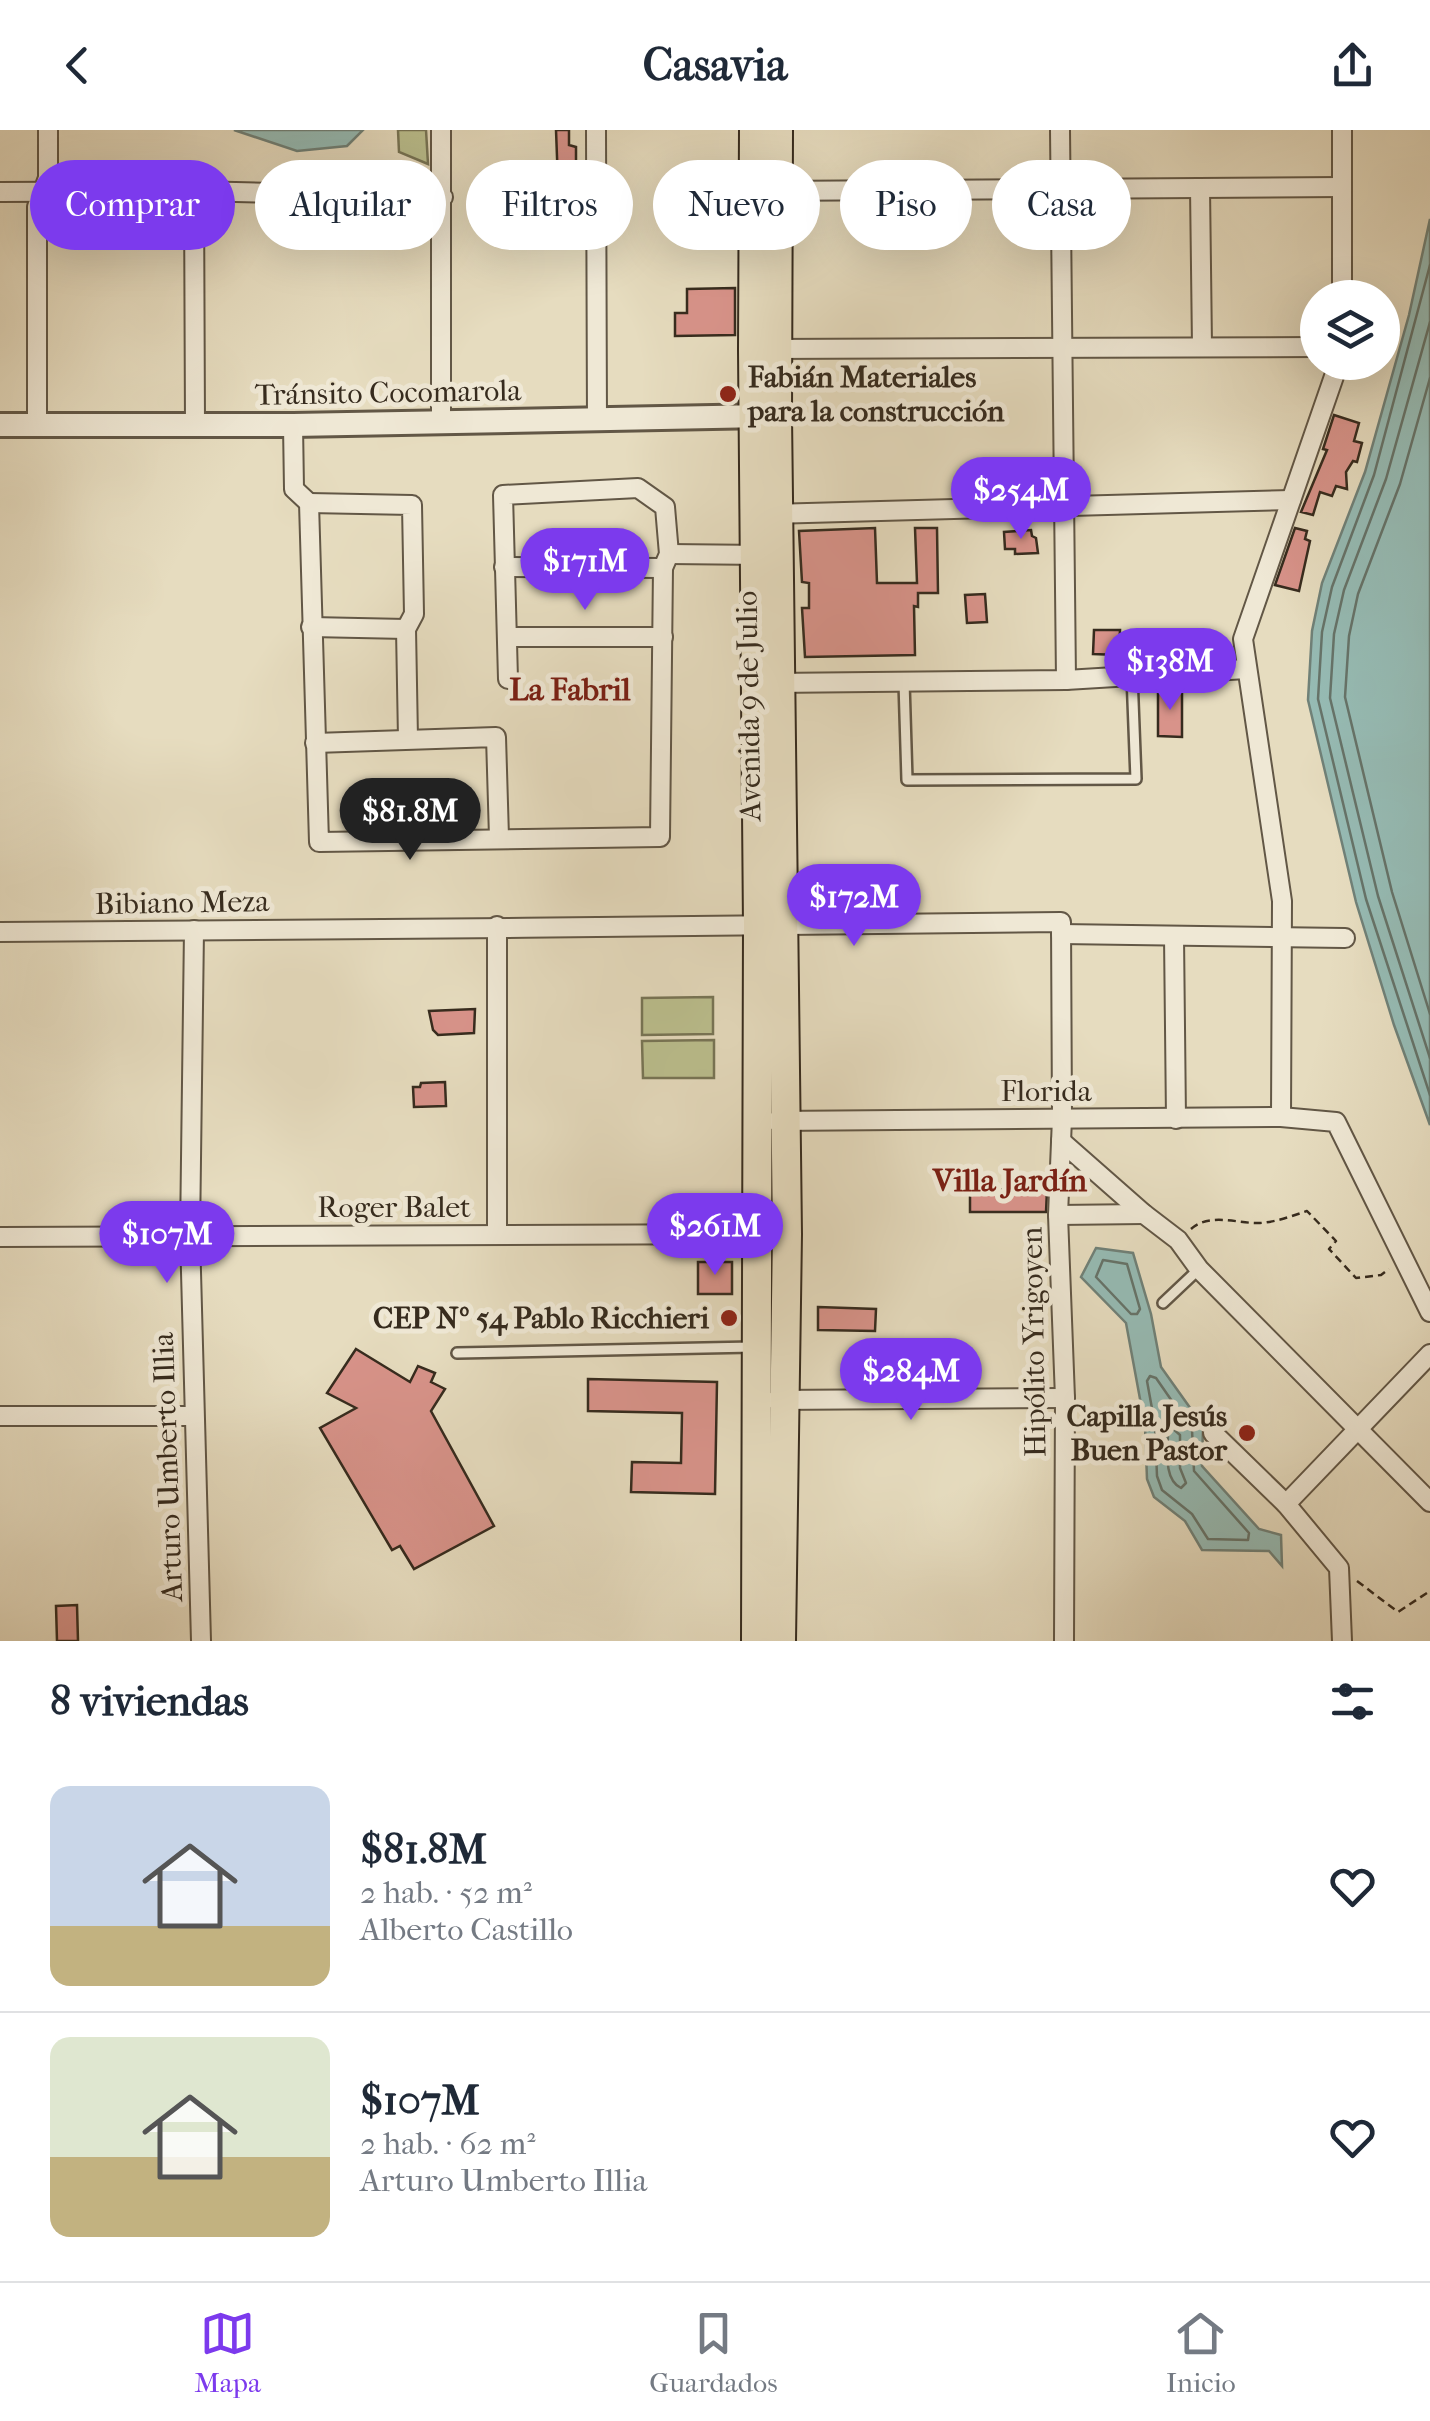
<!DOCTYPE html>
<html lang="es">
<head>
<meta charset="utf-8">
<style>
	:root { --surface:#fff; --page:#f2f2f3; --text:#1f2937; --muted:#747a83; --line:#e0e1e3; --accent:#7c3aed }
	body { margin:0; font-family:"IM FELL French Canon",serif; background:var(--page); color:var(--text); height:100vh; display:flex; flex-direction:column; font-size:38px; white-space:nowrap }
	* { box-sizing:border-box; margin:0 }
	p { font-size:32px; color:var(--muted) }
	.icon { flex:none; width:55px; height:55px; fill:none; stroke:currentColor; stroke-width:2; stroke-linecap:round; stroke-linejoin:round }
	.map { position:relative; height:1511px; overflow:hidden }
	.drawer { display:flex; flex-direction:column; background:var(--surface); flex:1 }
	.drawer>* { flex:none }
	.banner { position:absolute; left:30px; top:30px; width:1370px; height:90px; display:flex; gap:20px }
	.fabs { position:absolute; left:1300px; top:150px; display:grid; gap:20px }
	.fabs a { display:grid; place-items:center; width:100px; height:100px; border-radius:50%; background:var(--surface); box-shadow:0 10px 40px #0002; font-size:50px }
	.price { position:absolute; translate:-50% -85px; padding:0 22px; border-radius:35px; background:var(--accent); color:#fff; font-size:32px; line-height:65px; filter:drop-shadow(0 2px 5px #0008) }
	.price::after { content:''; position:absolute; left:50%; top:60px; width:30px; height:22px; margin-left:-15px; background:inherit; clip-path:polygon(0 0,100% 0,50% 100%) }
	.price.active { background:#222; color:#fff }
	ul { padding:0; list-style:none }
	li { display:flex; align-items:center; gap:30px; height:250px; padding:0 50px }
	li+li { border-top:2px solid var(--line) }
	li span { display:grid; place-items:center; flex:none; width:280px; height:200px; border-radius:20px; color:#555 }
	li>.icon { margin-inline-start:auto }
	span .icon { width:120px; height:120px; fill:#fffc; stroke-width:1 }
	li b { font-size:42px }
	h2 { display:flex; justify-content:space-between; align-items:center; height:120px; padding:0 50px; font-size:42px }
	.chip { padding:0 35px; border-radius:45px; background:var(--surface); box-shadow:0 10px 40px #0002; font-size:35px; line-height:90px }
	.chip.active { background:var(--accent); color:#fff }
	header { display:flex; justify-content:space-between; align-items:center; height:130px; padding:0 50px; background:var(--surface); font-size:45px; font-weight:700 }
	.tabs { display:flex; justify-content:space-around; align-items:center; height:140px; border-top:2px solid var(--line); background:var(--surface); font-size:28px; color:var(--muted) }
	.tabs a { display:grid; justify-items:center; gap:5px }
	.tabs .active { color:var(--accent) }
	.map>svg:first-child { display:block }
</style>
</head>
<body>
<header><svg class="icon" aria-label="back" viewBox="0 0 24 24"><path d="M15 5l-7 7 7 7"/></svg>Casavia<svg class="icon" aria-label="share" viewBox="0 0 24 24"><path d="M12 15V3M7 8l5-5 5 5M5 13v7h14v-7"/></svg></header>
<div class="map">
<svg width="1430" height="1511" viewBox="0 0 1430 1511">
	<rect width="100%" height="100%" fill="#e6dcbf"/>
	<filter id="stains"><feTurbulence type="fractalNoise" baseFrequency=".002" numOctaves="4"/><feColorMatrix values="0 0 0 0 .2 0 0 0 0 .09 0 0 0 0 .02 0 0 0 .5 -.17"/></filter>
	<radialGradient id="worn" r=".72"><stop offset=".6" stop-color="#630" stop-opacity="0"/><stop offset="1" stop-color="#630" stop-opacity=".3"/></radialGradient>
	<g fill="#bbbf8e" stroke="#787556" stroke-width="2.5">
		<path d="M398,0H426L428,34L399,22Z"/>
		<path d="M713,867V904L642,905V868Z"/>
		<path d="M714,910V948H643L642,911Z"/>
	</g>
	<g fill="#96bbb4" stroke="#708178" stroke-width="2.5">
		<path d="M234,0H363L347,16L297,21Z"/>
		<path d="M1430,89V995L1394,895L1356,772L1308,570L1312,501L1322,453L1365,342L1409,185Z"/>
		<path d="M1096,1118L1133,1123L1151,1184L1161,1237L1203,1296L1202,1336L1259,1399L1281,1405L1282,1436L1269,1421L1202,1420L1185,1391L1154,1367L1147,1349L1145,1296L1126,1193L1081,1147Z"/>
	</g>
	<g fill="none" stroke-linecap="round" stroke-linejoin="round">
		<g stroke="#667369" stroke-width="2.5">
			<path d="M1430,135L1374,345L1332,457L1322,502L1318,569L1366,769L1430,965"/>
			<path d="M1430,192L1386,349L1344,460L1334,504L1330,568L1378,766L1430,928"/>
			<path d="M1430,248L1400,354L1358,464L1349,506L1345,567L1392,762L1430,884"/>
			<path d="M1103,1130L1127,1134L1140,1179L1137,1184H1131L1096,1147Z"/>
			<path d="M1150,1246L1156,1248L1192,1300L1194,1341L1249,1403L1248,1410L1208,1409L1192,1384L1162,1360L1157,1346L1155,1295L1147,1251Z"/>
			<path d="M1171,1297L1180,1305V1338L1186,1353L1181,1358C1163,1349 1168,1320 1168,1302Z"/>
		</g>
	</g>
	<g fill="#d8938a" stroke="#362b1e" stroke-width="2.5">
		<path d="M556,0H569V15L576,17V80H559Z"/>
		<path d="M735,158V205L675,206V183H687V159Z"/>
		<path d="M1334,285L1359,293L1354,311L1362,313L1357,332L1353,331L1346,342L1347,359L1336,356L1332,366L1320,362L1313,385L1301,382L1327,320L1323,319Z"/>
		<path d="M875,398L877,453H917L915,398H937L938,463H918V477L914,476L915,525L805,527L802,478H809V453L802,452L799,401Z"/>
		<path d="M1295,398L1307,401L1305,409L1310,411L1299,461L1275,455Z"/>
		<path d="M1031,400L1032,406L1036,408L1038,423L1015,424V419H1005L1004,402Z"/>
		<path d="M985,464L987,492L967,493L965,465Z"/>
		<path d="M1094,500H1120L1119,525L1093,524Z"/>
		<path d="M1158,559H1182V607L1158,606Z"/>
		<path d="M475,879L474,903L438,905L433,900L429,881Z"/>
		<path d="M445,952L446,976L414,977L413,957H420L421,953Z"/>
		<path d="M970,1059L1047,1060L1046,1082H970Z"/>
		<rect x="698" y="1132" width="34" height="32"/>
		<path d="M818,1177L876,1179L875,1201L818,1200Z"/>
		<path d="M356,1219L410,1252L418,1236L435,1243L431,1252L445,1259L431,1281L494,1396L414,1439L400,1416L392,1420L320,1298L356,1278L327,1263Z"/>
		<path d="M588,1249L717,1252L715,1364L631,1362L632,1332L681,1333L682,1283L588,1281Z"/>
		<path d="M77,1475L78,1511H57L56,1476Z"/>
	</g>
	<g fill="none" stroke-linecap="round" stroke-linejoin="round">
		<g stroke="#625746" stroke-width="14">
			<g id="service">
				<path d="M904,552L907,650L1136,649L1132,545"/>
				<path d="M1163,1173L1199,1139"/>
				<path d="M457,1223L753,1217"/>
			</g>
		</g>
		<g stroke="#625746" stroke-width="22">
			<g id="minor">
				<path d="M596,0L597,291"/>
				<path d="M1060,0L1066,550"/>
				<path d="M1342,0V168"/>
				<path d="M1200,58L1202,216"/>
				<path d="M194,61L195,294"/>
				<path d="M770,61L1342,57"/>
				<path d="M0,62L194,61L443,67"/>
				<path d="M768,219L1318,217"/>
				<path d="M441,291V0"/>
				<path d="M37,294V77L48,48V0"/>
				<path d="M293,295L294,359L309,373L319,712L660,707L663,438L669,424L665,377L638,358L503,365L508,549"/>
				<path d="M309,373L412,375L414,484L406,499L408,609"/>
				<path d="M771,384L1291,370"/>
				<path d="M669,424L764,425"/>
				<path d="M504,437L663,438"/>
				<path d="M311,497L406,499"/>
				<path d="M507,507H663"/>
				<path d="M773,553L1066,550L1246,539"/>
				<path d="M315,613L496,607L499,707"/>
				<path d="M497,796V1105"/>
				<path d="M194,800L190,1105L201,1511"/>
				<path d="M0,802C354,799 707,797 1061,792L1062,988L1058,1085L1065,1268L1064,1511"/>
				<path d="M1061,804L1345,808"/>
				<path d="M1174,806L1176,989"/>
				<path d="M1281,987L1282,771L1243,509L1339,232"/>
				<path d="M776,991L1281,987L1336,992L1430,1182"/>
				<path d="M1061,1011L1144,1084L1178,1110L1199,1139L1430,1372"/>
				<path d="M1058,1085L1144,1084"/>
				<path d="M0,1107L787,1104"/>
				<path d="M776,1270L1065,1268"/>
				<path d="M0,1286H192"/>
				<path d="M1213,1303L1286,1374L1339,1438L1342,1511"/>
				<path d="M1286,1374L1430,1224"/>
			</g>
		</g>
		<g stroke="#625746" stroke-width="28">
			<path id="tertiary" d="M0,295H293L769,286"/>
		</g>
		<g stroke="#362b1e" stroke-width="32">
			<g id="primary">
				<path d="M754,0L753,220L758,796L756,1511"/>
				<path d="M778,0L777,286L787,1104L781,1511"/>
			</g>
		</g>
		<g stroke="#362b1e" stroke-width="2.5" stroke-dasharray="8 5" stroke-linecap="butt">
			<path d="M1191,1099C1210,1082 1238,1094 1260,1093C1276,1092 1292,1086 1307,1081L1336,1111L1329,1119L1356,1148L1381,1145L1389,1139"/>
			<path d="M1357,1451L1398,1482L1430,1461"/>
		</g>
		<use href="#service" stroke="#efe8d5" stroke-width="9"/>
		<use href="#minor" stroke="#efe8d5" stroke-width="18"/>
		<use href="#tertiary" stroke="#efe8d5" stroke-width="22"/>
		<use href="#primary" stroke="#e6dcbf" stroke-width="28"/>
	</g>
	<g fill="#8f2418" stroke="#efe8d5" stroke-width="4">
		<circle cx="728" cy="264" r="10"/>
		<circle cx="729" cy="1188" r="10"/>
		<circle cx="1247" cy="1303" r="10"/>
	</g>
	<g text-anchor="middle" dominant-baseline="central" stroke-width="10" stroke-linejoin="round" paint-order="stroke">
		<g font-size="30" font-weight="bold" fill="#362b1e" stroke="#efe8d5" text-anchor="end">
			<text x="748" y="247" text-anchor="start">Fabián Materiales<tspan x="748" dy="34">para la construcción</tspan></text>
			<text x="709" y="1188">CEP Nº 54 Pablo Ricchieri</text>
			<text x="1227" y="1286">Capilla Jesús<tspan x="1227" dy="34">Buen Pastor</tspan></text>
		</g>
		<g font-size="30" fill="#362b1e" stroke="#efe8d5">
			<text transform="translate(388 263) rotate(-1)">Tránsito Cocomarola</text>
			<text transform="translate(749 576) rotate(-91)">Avenida 9 de Julio</text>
			<text transform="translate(182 773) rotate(-1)">Bibiano Meza</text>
			<text x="1046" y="961">Florida</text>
			<text x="394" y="1077">Roger Balet</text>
			<text transform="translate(1034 1212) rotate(-91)">Hipólito Yrigoyen</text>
			<text transform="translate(168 1337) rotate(-92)">Arturo Umberto Illia</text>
		</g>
		<g font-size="32" font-weight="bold" fill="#7a1f14" stroke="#efe8d5">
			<text x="570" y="559">La Fabril</text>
			<text x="1010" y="1050">Villa Jardín</text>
		</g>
	</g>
	<rect width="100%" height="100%" filter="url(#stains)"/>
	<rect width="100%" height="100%" fill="url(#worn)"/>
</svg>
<div class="fabs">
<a><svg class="icon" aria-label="layers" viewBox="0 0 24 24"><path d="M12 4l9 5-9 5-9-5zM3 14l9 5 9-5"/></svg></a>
</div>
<b class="price" style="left:1021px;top:412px">$254M</b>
<b class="price" style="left:585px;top:483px">$171M</b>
<b class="price" style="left:1170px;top:583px">$138M</b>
<b class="price active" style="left:410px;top:733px">$81.8M</b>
<b class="price" style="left:854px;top:819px">$172M</b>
<b class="price" style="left:715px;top:1148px">$261M</b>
<b class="price" style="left:167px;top:1156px">$107M</b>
<b class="price" style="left:911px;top:1293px">$284M</b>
<div class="banner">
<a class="chip active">Comprar</a>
<a class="chip">Alquilar</a>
<a class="chip">Filtros</a>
<a class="chip">Nuevo</a>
<a class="chip">Piso</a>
<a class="chip">Casa</a>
</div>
</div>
<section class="drawer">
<h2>8 viviendas<svg class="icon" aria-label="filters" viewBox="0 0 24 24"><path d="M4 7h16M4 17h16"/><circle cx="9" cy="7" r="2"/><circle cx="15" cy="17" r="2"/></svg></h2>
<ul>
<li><span style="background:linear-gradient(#c9d6e8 70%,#c2b280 0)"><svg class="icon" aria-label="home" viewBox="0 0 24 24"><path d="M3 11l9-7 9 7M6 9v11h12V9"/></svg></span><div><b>$81.8M</b><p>2 hab. · 52 m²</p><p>Alberto Castillo</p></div><svg class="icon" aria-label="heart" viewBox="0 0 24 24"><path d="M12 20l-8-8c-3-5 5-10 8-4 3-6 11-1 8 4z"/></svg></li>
<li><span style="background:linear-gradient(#dfe7d0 60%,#c2b280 0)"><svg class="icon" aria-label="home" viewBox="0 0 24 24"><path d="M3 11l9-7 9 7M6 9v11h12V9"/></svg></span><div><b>$107M</b><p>2 hab. · 62 m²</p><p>Arturo Umberto Illia</p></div><svg class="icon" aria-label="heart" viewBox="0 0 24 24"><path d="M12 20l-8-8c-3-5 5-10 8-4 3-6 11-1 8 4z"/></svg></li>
</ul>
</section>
<nav class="tabs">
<a class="active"><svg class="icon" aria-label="map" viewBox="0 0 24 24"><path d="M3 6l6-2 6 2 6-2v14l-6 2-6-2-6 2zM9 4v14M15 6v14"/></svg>Mapa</a>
<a><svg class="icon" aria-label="saved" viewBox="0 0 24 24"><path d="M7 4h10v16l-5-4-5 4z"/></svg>Guardados</a>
<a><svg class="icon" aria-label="home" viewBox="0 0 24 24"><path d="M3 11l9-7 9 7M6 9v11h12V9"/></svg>Inicio</a>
</nav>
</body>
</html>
